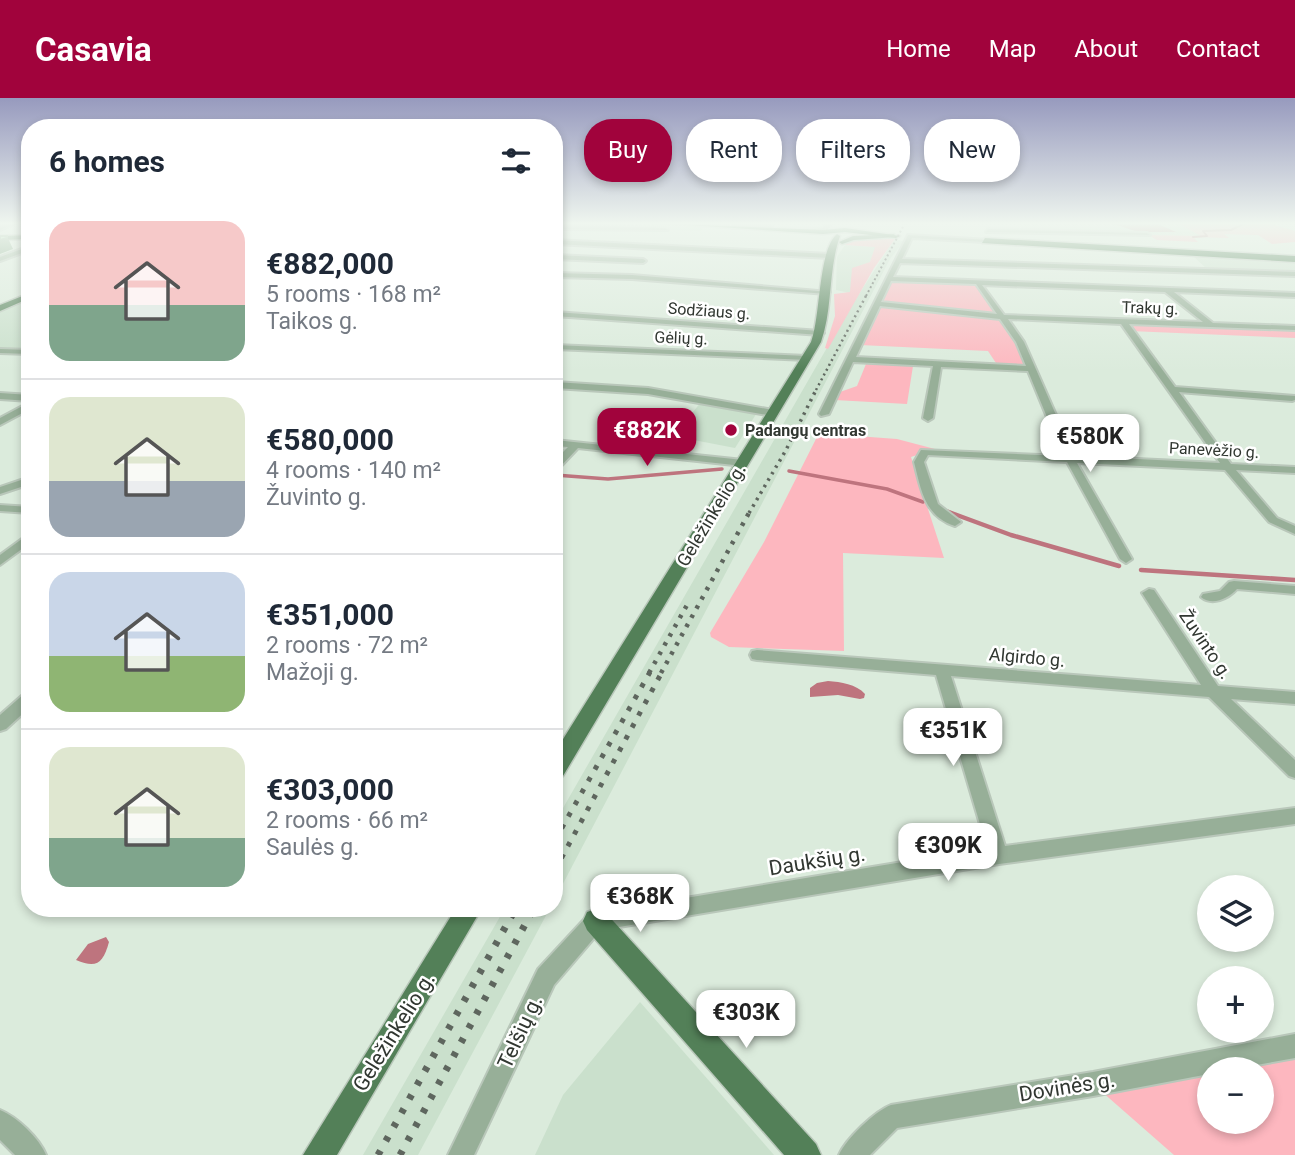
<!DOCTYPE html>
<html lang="en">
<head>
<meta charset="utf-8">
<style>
	:root { --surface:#fff; --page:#f2f2f3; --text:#1f2937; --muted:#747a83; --line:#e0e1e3; --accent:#a1033c }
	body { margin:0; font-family:Roboto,sans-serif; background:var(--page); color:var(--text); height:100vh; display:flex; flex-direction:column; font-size:26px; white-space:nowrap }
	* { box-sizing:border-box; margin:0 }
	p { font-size:23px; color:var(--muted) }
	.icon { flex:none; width:38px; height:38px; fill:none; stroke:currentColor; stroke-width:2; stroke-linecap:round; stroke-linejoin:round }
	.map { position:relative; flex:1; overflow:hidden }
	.details { position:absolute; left:21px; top:21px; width:542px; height:798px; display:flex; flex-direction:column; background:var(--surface); border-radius:28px; box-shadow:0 4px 10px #0003 }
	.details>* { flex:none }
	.guide { position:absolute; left:584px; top:21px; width:606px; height:63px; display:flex; gap:14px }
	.fabs { position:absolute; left:1197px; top:777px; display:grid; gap:14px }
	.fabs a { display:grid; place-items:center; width:77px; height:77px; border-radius:50%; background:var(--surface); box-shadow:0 4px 10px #0003; font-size:35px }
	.price { position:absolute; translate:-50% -60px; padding:0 16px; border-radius:14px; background:#fff; color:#222; font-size:23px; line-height:46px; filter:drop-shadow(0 2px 4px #0008) }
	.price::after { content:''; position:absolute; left:50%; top:42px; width:21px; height:16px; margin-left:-10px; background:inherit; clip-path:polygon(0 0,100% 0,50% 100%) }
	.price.on { background:var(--accent); color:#fff }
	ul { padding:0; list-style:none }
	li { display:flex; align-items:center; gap:21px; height:175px; padding:0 28px }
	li+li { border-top:2px solid var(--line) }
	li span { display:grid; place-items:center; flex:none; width:196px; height:140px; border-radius:21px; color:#555 }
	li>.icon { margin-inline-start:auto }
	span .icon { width:84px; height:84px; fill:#fffc; stroke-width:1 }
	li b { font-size:30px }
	h2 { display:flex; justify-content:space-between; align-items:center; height:84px; padding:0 28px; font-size:30px }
	.chip { padding:0 24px; border-radius:28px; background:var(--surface); box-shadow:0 4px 10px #0003; font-size:24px; line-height:63px }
	.chip.on { background:var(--accent); color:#fff }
	header { display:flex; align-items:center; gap:42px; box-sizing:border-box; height:98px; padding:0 35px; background:var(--accent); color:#fff }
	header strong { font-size:33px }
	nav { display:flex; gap:38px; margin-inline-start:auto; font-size:24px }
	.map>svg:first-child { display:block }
</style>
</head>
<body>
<header>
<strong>Casavia</strong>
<nav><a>Home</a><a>Map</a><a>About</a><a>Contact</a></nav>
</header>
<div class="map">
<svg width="1295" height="1057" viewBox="0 0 1295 1057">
	<rect width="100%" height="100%" fill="#dbebdc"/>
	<g fill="#cae0cc">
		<path d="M558,125H649L705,128L701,133L555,128Z"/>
		<path d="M1016,125H1177L1203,138L1028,134Z"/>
		<path d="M894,142L904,143L890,161L555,801V724L848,213Z"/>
		<path d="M845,147L876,149L870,164L850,195L836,192L837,159Z"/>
		<path d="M1192,157L1295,163V175L1208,172Z"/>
		<path d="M30,197V254L0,253V210Z"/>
		<path d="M702,303L758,313L735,350L673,338Z"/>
		<path d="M505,810H550L418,1057H363Z"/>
		<path d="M640,904L774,1057H535L563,997Z"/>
	</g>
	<g fill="#fdb7bf" fill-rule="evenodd">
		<path d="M1177,125H1268L1295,133V144L1272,146L1258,137L1224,136L1229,140L1193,139L1198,144L1157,142L1148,137L1201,138Z"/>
		<path d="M869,140L895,141L874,170L828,251L825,250L835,218L834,196L850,194L852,170L870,164L875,149L845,147L850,142Z"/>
		<path d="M891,183L977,187L997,216L882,204Z"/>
		<path d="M881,207L1001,222L1017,244L1025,267L998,268L988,253L860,247Z"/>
		<path d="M1123,223L1295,230V240L1130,233Z"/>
		<path d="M866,266L913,268L907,306L835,302L840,294L857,288Z"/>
		<path d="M820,333L829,336L897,341L935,351L922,352L920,356L911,359L944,460L843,455L844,553L729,549L711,539L710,535L764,444Z"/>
		<path d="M1295,948V1057H1174L1093,986ZM1209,971H1262V1024H1209Z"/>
	</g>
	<g fill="#be747e">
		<path d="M1118,125H1156L1176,134H1138L1114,126Z"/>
		<path d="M828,583C841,584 856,586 865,596L864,600L860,601L838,597L810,599V590L817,585Z"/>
		<path d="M106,839L109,844C103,865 97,871 76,862L88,846Z"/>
	</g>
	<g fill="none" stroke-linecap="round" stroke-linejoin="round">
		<path stroke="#be747e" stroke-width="2" d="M1193,139L1207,138L1203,133L1231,132L1245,125"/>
		<g stroke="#be747e" stroke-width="3.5">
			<path d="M789,373L887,391L923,404"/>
			<path d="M555,377L608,381L722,371"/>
			<path d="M943,412L951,415"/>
		</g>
		<g stroke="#be747e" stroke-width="4.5">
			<path d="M946,413L1011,437L1119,468"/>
			<path d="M1141,472L1295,482"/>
		</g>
		<g stroke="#b9c7ba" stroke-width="4">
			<g id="minor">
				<path d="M9,125H16L0,132V128Z"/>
				<path d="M827,125H833L826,133L803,132L823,130Z"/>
				<path d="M555,127L665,130L668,132L555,131Z"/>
				<path d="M734,127L771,128L774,130H732Z"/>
				<path d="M988,131L1147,135L1150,137L986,134Z"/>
				<path d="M908,137L1006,143L1003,145L912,140L902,161L1295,174V178L900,165L893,179L1295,195V199L1174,194L1213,225L1295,228V232L1129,226L1175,289L1295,298V302L1292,303L1179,294L1231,366L1295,369V375L1236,372L1277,420L1295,428V436L1269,424L1225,372L1077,365L1132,461L1126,465L1120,461L1067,364L928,357L924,364L938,406L961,424L955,428C924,418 921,391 914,364L921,352L1063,358L1028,273L941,269L933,320L928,323L923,320L933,268L853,264L829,316L821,318L819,316ZM891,183L976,186L997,216L881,204ZM982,187L1165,194L1203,224L1004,217ZM880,208L1000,221L1016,244L1026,268L856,259ZM1008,221L1121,226L1220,365L1074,358L1024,244Z"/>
				<path d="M555,142L830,156L833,158L830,160L555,146Z"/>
				<path d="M30,148V152L0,163V159Z"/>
				<path d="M555,157L643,161L646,163L643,165L555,161Z"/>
				<path d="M555,175L632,177L830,194L827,196L632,181L555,179Z"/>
				<path d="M555,214L820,233L824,235L820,237L555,218Z"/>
				<path d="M555,247L807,258L811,260L807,262L555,251Z"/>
				<path d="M0,251L30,252V256L0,255Z"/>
				<path d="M555,284L648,290L773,312L778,315L773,318L648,296L555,290Z"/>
				<path d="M0,295L30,297V303L0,301Z"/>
				<path d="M30,304V311L0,327V320Z"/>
				<path d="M555,342L743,362L748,365L743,368L578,350L559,370L555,371V362L568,349L555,348Z"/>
				<path d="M30,379V386L0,396V389Z"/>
				<path d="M0,407L30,409V415L0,413Z"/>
				<path d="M30,435V445L0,467V457Z"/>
				<path d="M1234,483L1295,488V496L1237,491C1228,501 1212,508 1201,499L1203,496L1220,493L1229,484Z"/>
				<path d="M1149,491L1154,492L1218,588L1295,594V606L1231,601L1295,662V680L1289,678L1209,599L951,578L1005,748L1295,710V726L999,766L601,832L554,887L474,1057H448L538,871L589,816L987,750L936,577L757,562L752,561L750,557L752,553L757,552L1201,587L1142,495Z"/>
				<path d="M30,593V609L6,631L0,633V617L25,595Z"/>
				<path d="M1295,936V960L1234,971H1209V976L1093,998L897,1030L870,1057H839C846,1041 875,1013 891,1007L1093,974Z"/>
				<path d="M0,1012C17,1019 39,1040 46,1057H15L0,1042Z"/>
			</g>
		</g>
		<g stroke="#b9c7ba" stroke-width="3">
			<g id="major">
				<path d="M837,136L840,138C828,172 833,210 821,244L563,678L555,681V654L811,244C821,217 818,152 837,136Z"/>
				<path d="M894,136L896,139L854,142L842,146L839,144L853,138Z"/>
				<path d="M30,137V141L0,142V138Z"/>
				<path d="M30,195V200L0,213V207Z"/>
				<path d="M456,810H482L337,1057H303Z"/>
				<path d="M596,811L605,814L816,1046L821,1057H784L587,832L583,823L587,814Z"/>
			</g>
		</g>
		<g stroke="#b9c7ba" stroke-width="3">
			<g id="highway">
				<path d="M657,125L823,132L845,130L900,138L896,140L845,134L823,136Z"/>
				<path d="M985,140L1295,158V164L982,145Z"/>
			</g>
		</g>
		<use href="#minor" fill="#97af98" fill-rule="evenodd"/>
		<use href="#major" fill="#538058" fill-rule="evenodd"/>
		<use href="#highway" fill="#396f40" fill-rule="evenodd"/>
		<path stroke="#5e665e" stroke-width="2" stroke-dasharray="2 2.5" stroke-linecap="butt" d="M866,198L905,125"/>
		<path stroke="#5e665e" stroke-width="2.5" stroke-dasharray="2 3.5" stroke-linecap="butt" d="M816,292L867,196"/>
		<path stroke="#5e665e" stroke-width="3.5" stroke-dasharray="2.5 5" stroke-linecap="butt" d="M749,415L786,352L817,290"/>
		<g stroke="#5e665e" stroke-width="4.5" stroke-dasharray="3.5 7" stroke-linecap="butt">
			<path d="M649,575L687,507"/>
			<path d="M661,575L750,413"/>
		</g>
		<g stroke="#5e665e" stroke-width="5" stroke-dasharray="4.5 9" stroke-linecap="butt">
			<path d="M555,742L650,574"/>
			<path d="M555,772L662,574"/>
		</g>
		<g stroke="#5e665e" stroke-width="7" stroke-dasharray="5 11" stroke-linecap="butt">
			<path d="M378,1057L516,810"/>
			<path d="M400,1057L534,810"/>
		</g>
	</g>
	<path fill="#749d78" d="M7,138L13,151L0,156V142Z"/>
	<path fill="#a6e0ab" stroke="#749d78" stroke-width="2" d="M0,138H7V140L0,142Z"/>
	<linearGradient id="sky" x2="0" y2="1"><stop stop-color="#979abe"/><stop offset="0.46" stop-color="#eff6ef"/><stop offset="1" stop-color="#eff6ef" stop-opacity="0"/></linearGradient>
	<rect width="1295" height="273" fill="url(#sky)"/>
	<circle fill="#a1033c" stroke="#fff" stroke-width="2.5" cx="731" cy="332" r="7"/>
	<g text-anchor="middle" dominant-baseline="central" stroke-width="5" stroke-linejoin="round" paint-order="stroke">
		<g font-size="16" fill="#313731" stroke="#fff">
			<text transform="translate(1150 210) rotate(2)">Trakų g.</text>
			<text transform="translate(709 213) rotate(4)">Sodžiaus g.</text>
			<text transform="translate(681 240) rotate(2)">Gėlių g.</text>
			<text transform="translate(1214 352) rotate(3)">Panevėžio g.</text>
		</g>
		<g font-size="16" font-weight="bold" fill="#313731" stroke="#fff" text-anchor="start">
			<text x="745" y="332">Padangų centras</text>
		</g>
		<g font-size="18" fill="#313731" stroke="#fff">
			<text transform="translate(711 417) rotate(-59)">Geležinkelio g.</text>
			<text transform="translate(1206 546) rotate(56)">Žuvinto g.</text>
			<text transform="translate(1027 559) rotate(5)">Algirdo g.</text>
		</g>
		<g font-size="21" fill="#313731" stroke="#fff">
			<text transform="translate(817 763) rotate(-9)">Daukšių g.</text>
			<text transform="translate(394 934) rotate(-58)">Geležinkelio g.</text>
			<text transform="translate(520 934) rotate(-65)">Telšių g.</text>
			<text transform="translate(1067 989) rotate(-9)">Dovinės g.</text>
		</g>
	</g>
</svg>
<div class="fabs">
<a><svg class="icon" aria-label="layers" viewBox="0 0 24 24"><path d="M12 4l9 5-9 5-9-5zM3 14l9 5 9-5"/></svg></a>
<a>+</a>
<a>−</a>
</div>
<b class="price on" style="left:647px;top:370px">€882K</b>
<b class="price" style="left:1090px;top:376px">€580K</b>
<b class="price" style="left:953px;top:670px">€351K</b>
<b class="price" style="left:948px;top:785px">€309K</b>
<b class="price" style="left:640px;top:836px">€368K</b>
<b class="price" style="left:746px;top:952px">€303K</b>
<div class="guide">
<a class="chip on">Buy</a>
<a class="chip">Rent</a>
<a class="chip">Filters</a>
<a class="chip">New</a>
</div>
<section class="details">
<h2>6 homes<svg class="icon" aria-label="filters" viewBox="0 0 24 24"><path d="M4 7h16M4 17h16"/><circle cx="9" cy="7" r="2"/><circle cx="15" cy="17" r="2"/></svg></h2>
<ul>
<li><span style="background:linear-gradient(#f6c9c9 60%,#7fa58c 0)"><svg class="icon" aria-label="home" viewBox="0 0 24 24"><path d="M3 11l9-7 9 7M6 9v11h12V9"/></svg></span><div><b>€882,000</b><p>5 rooms · 168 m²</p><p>Taikos g.</p></div></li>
<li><span style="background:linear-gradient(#dfe7d0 60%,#9aa5b1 0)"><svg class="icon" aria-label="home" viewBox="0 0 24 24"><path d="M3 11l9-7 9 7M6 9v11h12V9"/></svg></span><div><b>€580,000</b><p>4 rooms · 140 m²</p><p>Žuvinto g.</p></div></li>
<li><span style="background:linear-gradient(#c9d6e8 60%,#8fb573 0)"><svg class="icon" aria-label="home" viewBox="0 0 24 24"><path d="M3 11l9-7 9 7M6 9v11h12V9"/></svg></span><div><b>€351,000</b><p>2 rooms · 72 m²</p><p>Mažoji g.</p></div></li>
<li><span style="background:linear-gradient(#dfe7d0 65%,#7fa58c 0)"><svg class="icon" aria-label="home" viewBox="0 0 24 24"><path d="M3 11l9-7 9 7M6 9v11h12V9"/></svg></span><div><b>€303,000</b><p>2 rooms · 66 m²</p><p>Saulės g.</p></div></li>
</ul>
</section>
</div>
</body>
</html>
